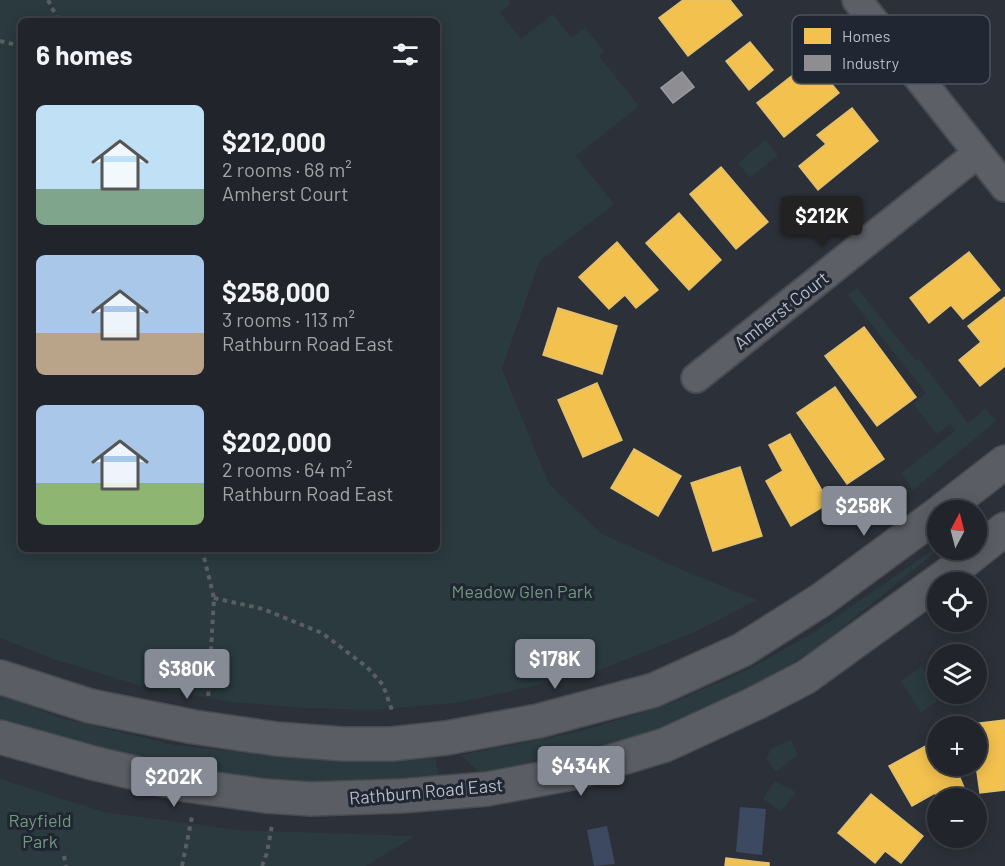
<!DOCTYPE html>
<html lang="en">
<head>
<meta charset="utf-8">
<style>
	:root { --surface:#21242a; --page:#2d3036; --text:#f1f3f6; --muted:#a2a4a8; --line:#3e4147; --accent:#868b96 }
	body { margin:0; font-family:Barlow,sans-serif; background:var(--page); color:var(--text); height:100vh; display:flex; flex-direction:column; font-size:22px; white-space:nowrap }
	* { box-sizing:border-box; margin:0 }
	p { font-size:20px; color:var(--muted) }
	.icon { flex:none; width:33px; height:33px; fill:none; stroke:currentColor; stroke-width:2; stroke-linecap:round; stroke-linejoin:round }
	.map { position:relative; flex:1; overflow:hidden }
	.side { position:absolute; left:18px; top:18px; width:422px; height:534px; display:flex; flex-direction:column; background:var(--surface); border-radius:9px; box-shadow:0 3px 15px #0003,0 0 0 2px var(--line) }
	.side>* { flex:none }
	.needle { width:39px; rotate:7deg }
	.buttons { position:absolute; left:927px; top:500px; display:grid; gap:12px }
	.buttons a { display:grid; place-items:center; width:60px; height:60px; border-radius:50%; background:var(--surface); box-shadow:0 3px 15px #0003,0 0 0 2px var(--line); font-size:30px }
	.price { position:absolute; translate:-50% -51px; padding:0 14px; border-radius:6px; background:var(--accent); color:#fff; font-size:20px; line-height:39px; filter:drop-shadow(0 2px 3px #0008) }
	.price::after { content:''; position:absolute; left:50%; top:36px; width:18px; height:14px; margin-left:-9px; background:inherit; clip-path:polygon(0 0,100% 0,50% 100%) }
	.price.on { background:#222; color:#fff }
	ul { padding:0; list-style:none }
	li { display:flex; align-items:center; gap:18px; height:150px; padding:0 18px }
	li span { display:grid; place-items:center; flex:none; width:168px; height:120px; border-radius:9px; color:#555 }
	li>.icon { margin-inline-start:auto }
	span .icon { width:72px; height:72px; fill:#fffc; stroke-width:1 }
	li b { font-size:26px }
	h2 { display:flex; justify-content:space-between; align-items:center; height:72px; padding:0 18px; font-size:26px }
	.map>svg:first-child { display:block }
</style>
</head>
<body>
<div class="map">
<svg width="1005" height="866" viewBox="0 0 1005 866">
	<rect width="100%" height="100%" fill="#2c3038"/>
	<g fill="#2a3a3e" fill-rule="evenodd">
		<path d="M0,0H508L511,4L500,13L521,39L553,14L571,38L585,28L604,51L599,56L639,106L576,156L614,204L539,262L502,369L549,484L602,534L692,574L757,600L697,631L597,671L508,692L456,703L373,710L305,708L232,702L142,686L59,661L0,638ZM21,21H436V549H21Z"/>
		<path d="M765,140L778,155L750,178L738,163Z"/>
		<path d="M857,288L916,361L919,359L968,423L986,408L996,421L913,490L901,473L955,431L950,424L937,434L913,404L926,393L848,295Z"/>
		<path d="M937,547L939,549L822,644L758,685L670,727L580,755L481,774L461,755L578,732L669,704L747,670L813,633Z"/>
		<path d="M922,666L937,701L921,713L901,681Z"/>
		<path d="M0,695L61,718L174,745L317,760H376L435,755L440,779L348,784L214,774L167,767L0,722Z"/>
		<path d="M791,740L798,755L776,772L766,759L771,749Z"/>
		<path d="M0,779L104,812L239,830L415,836L366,866H0Z"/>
		<path d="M775,781L796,792L781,812L763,799Z"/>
	</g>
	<g fill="#3d4960">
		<path d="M740,807L766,809L762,855L736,852Z"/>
		<path d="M607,826L615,864L594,866L587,830Z"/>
	</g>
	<g fill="#f2c14e" stroke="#e0c073" stroke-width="1.5">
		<path d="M683,0H730L742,15L688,56L659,18Z"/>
		<path d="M750,42L773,70L749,90L726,61Z"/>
		<path d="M812,60L839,93L784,137L757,103Z"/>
		<path d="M852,108L878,141L818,190L799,166L826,144L817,135Z"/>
		<path d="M721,167L768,222L736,249L690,194Z"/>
		<path d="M679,213L721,260L689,290L646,243Z"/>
		<path d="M617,242L658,290L636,308L625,295L609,309L579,277Z"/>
		<path d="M969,252L1000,290L963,319L951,305L929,323L910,298Z"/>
		<path d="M1005,297V366L980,386L959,360L981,342L968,326Z"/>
		<path d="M558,308L617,326L602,374L543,355Z"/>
		<path d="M864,327L916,397L877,426L825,356Z"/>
		<path d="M597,383L622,440L583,457L558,400Z"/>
		<path d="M835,387L884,459L847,484L797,413Z"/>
		<path d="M790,434L829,503L791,526L766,481L783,471L769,445Z"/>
		<path d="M634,449L681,476L658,516L611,488Z"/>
		<path d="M740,467L762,536L713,551L691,483Z"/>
		<path d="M1005,720V790L980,793L976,765V726H972V724Z"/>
		<path d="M933,742L938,749V765H946L948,769L955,766L968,797L965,798H938L935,793L912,806L889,766Z"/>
		<path d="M871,794L923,836L901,863L885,851L875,863L838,833Z"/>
		<path d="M726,858L769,863V866H725Z"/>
	</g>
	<path fill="#8d8d92" stroke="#9a9ba2" stroke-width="1.5" d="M682,72L694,87L673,103L661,88Z"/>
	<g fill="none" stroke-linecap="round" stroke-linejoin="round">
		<g stroke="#484b51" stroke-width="32">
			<g id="street">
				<path d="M857,0L1005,187"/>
				<path d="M696,378L978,153"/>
			</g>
		</g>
		<g stroke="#484b51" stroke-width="36">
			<g id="secondary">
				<path d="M943,510L1005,462"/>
				<path d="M0,677L90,706"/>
				<path d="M0,737L93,763"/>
				<path d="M277,739L344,744H391L446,738L538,721L654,690L742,650L821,600L938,514"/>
				<path d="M266,796L311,799L401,796L487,789L573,773L665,745L756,703L806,677L947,575L1005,529"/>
			</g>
		</g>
		<g stroke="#5a5e63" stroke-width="4" stroke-dasharray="4.5 4.5" stroke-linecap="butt">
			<path d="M48,0L59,21"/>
			<path d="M0,41L21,46"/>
			<path d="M202,549L214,598L208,700"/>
			<path d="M214,598L263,609L322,633L367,667L383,685L393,713"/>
			<path d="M64,856L66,866"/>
			<path d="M182,866L192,817"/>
			<path d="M262,866L267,853L272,825"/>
		</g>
		<use href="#street" stroke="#5c5f66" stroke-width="28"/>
		<use href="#secondary" stroke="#5a5e64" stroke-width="33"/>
		<g stroke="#484b51" stroke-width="36" stroke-linecap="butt">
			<g id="secondary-bridge">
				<path d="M90,706L194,727L277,739"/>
				<path d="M93,763L186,785L266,796"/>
			</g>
		</g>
		<use href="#secondary-bridge" stroke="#5a5e64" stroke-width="33"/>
	</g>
	<g text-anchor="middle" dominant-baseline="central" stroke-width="6" stroke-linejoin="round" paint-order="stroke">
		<g font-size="18" fill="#b7bcc8" stroke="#202632">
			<text transform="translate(781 310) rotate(-38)">Amherst Court</text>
			<text transform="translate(426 791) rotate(-5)">Rathburn Road East</text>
		</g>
		<g font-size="18" fill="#71977e" stroke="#202632">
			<text x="522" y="591">Meadow Glen Park</text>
			<text x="40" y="820">Rayfield<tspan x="40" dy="21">Park</tspan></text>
		</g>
	</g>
	<rect x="792" y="15" width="198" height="69" rx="9" fill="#202632" stroke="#4d535f" stroke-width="1.5"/>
	<rect x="804" y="28" width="27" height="16" fill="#f2c14e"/>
	<rect x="804" y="55" width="27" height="16" fill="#8d8d92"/>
	<g font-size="16" fill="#b7bcc8">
		<text x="842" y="42">Homes</text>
		<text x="842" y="69">Industry</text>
	</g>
</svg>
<div class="buttons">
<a><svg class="needle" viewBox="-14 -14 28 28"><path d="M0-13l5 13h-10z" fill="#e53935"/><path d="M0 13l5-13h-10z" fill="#a2a4a8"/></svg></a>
<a><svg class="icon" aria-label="locate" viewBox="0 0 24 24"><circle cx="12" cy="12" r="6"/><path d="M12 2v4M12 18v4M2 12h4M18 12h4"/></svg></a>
<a><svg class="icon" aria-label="layers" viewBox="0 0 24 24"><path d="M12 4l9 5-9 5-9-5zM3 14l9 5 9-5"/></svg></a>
<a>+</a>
<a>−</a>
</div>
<b class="price on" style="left:822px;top:247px">$212K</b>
<b class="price" style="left:864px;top:537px">$258K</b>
<b class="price" style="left:555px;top:690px">$178K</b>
<b class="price" style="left:187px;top:700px">$380K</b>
<b class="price" style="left:581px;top:797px">$434K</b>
<b class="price" style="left:174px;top:808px">$202K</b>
<section class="side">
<h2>6 homes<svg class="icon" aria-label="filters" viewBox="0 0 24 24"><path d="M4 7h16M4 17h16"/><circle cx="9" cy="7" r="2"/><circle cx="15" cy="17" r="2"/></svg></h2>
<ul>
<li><span style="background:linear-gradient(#bfe0f5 70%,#7fa58c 0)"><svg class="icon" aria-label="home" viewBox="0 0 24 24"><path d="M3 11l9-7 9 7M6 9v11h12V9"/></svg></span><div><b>$212,000</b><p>2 rooms · 68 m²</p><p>Amherst Court</p></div></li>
<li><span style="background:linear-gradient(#a9c7e8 65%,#b9a48a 0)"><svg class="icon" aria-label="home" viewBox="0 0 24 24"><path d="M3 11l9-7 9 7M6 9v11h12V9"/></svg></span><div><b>$258,000</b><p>3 rooms · 113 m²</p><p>Rathburn Road East</p></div></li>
<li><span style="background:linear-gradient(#a9c7e8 65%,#8fb573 0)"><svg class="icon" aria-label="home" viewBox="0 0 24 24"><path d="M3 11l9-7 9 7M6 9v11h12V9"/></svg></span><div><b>$202,000</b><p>2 rooms · 64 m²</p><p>Rathburn Road East</p></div></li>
</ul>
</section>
</div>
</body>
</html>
